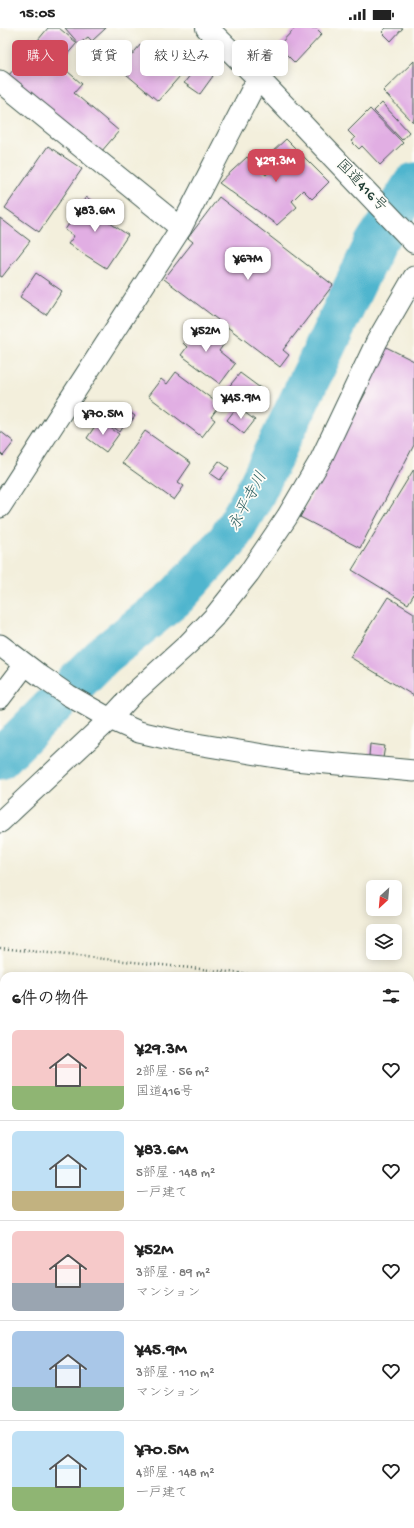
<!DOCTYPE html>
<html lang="ja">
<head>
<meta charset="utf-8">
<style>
	:root { --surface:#fff; --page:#f6f6f6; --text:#222; --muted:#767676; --line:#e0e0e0; --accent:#d1495b }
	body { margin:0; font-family:"Gochi Hand","Klee One",sans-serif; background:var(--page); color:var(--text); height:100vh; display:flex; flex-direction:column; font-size:15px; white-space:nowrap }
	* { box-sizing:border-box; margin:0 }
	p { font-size:13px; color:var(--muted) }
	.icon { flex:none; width:22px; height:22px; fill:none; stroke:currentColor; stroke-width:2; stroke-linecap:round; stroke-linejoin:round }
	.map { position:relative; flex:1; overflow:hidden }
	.side { position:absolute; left:0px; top:944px; width:414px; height:556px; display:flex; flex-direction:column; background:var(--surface); border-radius:12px 12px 0 0; box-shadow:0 2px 10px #0003 }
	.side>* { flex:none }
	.hud { position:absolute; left:12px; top:12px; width:390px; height:36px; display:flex; gap:8px }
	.needle { width:26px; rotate:206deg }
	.buttons { position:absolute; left:366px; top:852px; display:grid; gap:8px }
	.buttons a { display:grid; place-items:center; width:36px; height:36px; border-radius:6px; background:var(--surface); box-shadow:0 2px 10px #0003; font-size:20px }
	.price { position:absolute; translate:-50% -34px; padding:0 9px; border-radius:8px; background:#fff; color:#222; font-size:13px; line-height:26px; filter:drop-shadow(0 1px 2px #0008) }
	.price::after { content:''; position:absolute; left:50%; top:24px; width:12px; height:9px; margin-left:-6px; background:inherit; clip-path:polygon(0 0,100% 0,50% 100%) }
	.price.selected { background:var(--accent); color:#fff }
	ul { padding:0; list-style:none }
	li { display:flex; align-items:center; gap:12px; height:100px; padding:0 12px }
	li+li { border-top:1px solid var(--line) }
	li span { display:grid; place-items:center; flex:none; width:112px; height:80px; border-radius:6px; color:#555 }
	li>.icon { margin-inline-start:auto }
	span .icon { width:48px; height:48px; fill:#fffc; stroke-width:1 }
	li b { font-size:17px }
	h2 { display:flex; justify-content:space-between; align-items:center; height:48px; padding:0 12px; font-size:17px }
	.tag { padding:0 14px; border-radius:6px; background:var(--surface); box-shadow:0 2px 10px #0003; font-size:14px; line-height:36px }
	.tag.selected { background:var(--accent); color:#fff }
	.status { display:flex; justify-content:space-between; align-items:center; height:28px; padding:0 20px; background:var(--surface); direction:ltr }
	.status svg { height:11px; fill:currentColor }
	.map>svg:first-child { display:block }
</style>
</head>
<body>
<div class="status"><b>15:05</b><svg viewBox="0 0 49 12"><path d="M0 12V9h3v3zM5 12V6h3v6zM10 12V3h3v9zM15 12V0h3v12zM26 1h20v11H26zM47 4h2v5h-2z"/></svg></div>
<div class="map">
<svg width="414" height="1500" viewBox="0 0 414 1500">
	<rect width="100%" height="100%" fill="#fdfcf7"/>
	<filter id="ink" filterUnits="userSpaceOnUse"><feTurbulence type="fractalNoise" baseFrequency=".025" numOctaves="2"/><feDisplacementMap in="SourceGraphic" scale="8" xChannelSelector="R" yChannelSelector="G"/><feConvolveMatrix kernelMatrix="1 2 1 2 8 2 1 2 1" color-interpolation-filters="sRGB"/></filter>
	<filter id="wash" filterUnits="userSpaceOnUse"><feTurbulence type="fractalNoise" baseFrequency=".012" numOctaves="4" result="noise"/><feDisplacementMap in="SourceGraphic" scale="16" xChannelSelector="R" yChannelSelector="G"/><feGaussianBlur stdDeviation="0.9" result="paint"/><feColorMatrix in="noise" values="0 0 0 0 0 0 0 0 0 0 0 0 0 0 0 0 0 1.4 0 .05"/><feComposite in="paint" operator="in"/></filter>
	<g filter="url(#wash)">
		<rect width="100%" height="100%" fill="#f3efdc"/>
		<path fill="#4fb5ce" stroke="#377981" d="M0,1463L4,1465V1496H65L72,1499L75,1496H82L91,1500H0Z"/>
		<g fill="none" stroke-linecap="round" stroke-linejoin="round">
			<g stroke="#4fb5ce" stroke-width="41">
				<path d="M0,731L104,627L176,569L228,512L253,469L375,215L414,155"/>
				<path d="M410,1213H414"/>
				<path d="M0,1378L4,1379"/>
				<path d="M391,1496L403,1500"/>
			</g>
		</g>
		<g id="blocks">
			<g fill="#e1aee3">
				<path d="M48,0H59L77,15L59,36L82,56L74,65L119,103L101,124L9,47Z"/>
				<path d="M65,0H106L92,13L88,9L79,16Z"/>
				<path d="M295,0H316L322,6L295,35L278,18Z"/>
				<path d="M386,0H403L391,13L382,4Z"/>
				<path d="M141,16L180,48L158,73L120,41Z"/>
				<path d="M414,33V90L413,94L383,63Z"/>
				<path d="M198,37L213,48L200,66L184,55Z"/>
				<path d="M382,75L409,104L402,112L374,83Z"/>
				<path d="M370,81L403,115L380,137L362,118L359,121L351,113L355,110L348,103Z"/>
				<path d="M286,111L329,154L312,171L303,162L292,173L297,179L277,197L219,155L247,129L266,147L277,136L269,127Z"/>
				<path d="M48,118L82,141L39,204L5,180Z"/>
				<path d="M86,169L112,186L107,193L128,207L106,240L68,216L74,208L65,202Z"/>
				<path d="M219,169L333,257L283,322L289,327L280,339L164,251L193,214L188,210Z"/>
				<path d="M0,190L30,213L2,249L0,248Z"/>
				<path d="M36,245L62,263L46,287L20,269Z"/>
				<path d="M194,292L224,316L219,323L235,336L220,356L181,327L187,319L183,315L188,308L184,305Z"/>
				<path d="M384,318L414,333V417L360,520L300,489L366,364L361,362Z"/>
				<path d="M176,344L220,377L211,389L215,392L202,409L148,368L161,351L167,356Z"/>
				<path d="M240,345L263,362L250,379L227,361Z"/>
				<path d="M237,379L255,392L244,406L227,392Z"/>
				<path d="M128,383L135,388L129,397L122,392Z"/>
				<path d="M114,388L125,396L120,404L108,395Z"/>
				<path d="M99,392L119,406L106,424L87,410Z"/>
				<path d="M0,403L14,414L3,428L0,425Z"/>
				<path d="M145,403L191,435L178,454L184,458L174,472L122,435Z"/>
				<path d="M219,433L229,440L220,452L210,445Z"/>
				<path d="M414,441V566L408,576L352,542Z"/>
				<path d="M388,569L414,585V668L350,629Z"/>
				<path d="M370,716L385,718L383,730L369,728Z"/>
				<path d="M410,1319L414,1322V1380L410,1381Z"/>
			</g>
		</g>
	</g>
	<g filter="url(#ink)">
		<use href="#blocks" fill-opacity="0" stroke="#3f584d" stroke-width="1"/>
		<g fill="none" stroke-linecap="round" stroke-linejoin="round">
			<g stroke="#3f584d" stroke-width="23">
				<g id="minor">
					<path d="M0,53L181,200"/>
					<path d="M0,479L181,200L258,50"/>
					<path d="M0,617L42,649L68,667L110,691L139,704L178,713L294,732L414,743"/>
					<path d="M0,670L25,637"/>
					<path d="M0,794L110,691L134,665L188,616L214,589L249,545L287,489L321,431L377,313L414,249"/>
					<path d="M0,1273L4,1274"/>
					<path d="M410,1408L414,1409"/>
				</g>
			</g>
			<g stroke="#3f584d" stroke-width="24">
				<path id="trunk" d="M207,0L258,50L414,214"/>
			</g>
			<g stroke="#3f584d" stroke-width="2.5" stroke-dasharray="1 3" stroke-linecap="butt">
				<path d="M0,920L267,948"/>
				<path d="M410,963H414"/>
				<path d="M410,1156H414"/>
				<path d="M0,1164H4"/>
			</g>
			<use href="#minor" stroke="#fff" stroke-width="21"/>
			<use href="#trunk" stroke="#fff" stroke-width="22"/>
		</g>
	</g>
	<g text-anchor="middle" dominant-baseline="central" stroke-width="3.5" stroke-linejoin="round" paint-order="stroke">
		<g font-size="15" fill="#1f3d34" stroke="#fdfcf7">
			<text transform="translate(361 158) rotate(46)">国道416号</text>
		</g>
		<g font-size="16" font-style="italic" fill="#2d6162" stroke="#fdfcf7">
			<text transform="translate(249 474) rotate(-62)">永平寺川</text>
		</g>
	</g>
</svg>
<div class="buttons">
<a><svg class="needle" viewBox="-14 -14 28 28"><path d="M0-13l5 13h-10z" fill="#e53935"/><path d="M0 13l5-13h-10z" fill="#767676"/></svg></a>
<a><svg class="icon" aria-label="layers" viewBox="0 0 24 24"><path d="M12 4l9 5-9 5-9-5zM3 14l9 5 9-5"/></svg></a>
</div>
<b class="price selected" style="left:276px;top:155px">¥29.3M</b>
<b class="price" style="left:95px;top:205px">¥83.6M</b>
<b class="price" style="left:248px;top:253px">¥67M</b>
<b class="price" style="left:206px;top:325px">¥52M</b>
<b class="price" style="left:241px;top:392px">¥45.9M</b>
<b class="price" style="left:103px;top:408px">¥70.5M</b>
<div class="hud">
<a class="tag selected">購入</a>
<a class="tag">賃貸</a>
<a class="tag">絞り込み</a>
<a class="tag">新着</a>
</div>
<section class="side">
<h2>6件の物件<svg class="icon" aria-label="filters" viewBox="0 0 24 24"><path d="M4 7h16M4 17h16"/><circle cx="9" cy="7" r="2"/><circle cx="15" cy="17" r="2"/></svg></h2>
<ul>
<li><span style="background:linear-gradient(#f6c9c9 70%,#8fb573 0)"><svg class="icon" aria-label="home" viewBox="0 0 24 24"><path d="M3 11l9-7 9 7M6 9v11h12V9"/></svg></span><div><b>¥29.3M</b><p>2部屋 · 56 m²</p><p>国道416号</p></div><svg class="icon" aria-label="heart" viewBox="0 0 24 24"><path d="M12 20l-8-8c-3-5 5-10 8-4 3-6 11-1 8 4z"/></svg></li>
<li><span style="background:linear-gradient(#bfe0f5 75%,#c2b280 0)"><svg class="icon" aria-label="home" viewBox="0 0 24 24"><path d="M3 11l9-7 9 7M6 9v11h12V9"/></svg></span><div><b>¥83.6M</b><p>5部屋 · 148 m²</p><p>一戸建て</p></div><svg class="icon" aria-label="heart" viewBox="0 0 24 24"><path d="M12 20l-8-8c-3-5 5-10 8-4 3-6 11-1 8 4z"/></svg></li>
<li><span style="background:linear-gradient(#f6c9c9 65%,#9aa5b1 0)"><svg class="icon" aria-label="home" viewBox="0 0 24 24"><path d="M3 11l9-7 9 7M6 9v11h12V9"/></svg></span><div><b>¥52M</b><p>3部屋 · 89 m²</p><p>マンション</p></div><svg class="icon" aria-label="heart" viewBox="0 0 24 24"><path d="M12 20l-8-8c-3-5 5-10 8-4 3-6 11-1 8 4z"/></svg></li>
<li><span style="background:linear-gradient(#a9c7e8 70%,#7fa58c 0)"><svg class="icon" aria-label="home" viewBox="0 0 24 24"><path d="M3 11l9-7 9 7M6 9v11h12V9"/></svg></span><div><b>¥45.9M</b><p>3部屋 · 110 m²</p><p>マンション</p></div><svg class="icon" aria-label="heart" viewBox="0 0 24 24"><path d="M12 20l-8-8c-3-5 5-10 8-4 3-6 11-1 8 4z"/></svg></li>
<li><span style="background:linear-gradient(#bfe0f5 70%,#8fb573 0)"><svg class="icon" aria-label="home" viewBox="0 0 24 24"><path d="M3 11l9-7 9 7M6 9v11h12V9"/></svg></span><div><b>¥70.5M</b><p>4部屋 · 148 m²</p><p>一戸建て</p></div><svg class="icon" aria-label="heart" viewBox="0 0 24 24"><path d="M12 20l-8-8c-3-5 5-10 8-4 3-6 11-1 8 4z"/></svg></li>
</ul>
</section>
</div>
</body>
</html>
